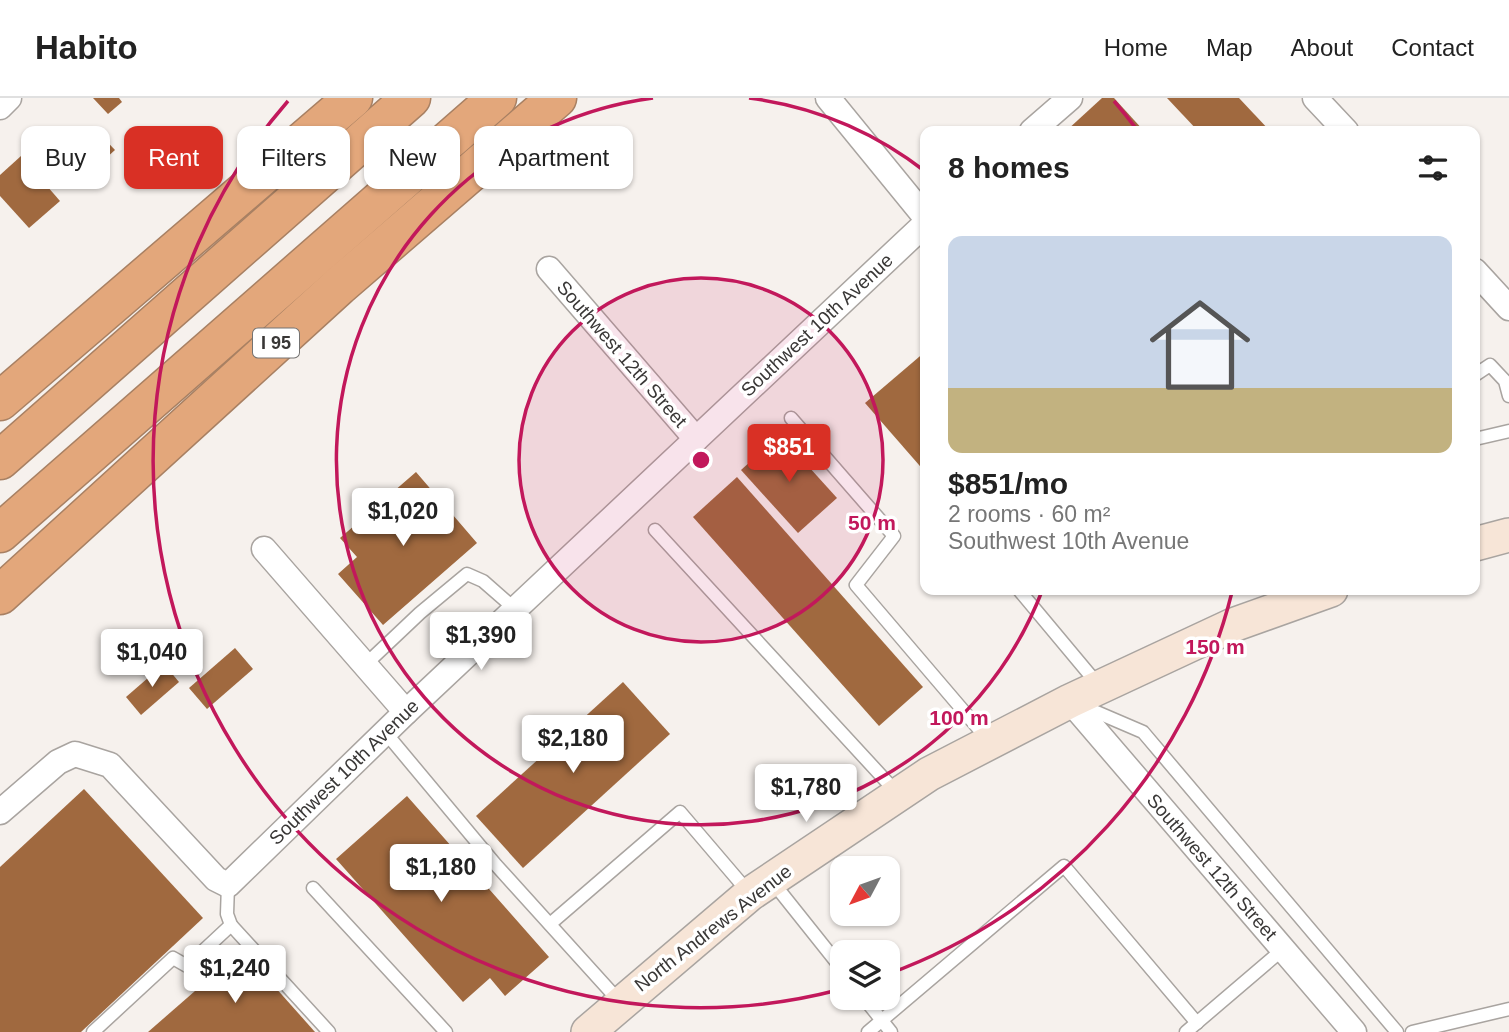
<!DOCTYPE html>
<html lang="en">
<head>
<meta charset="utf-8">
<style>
	:root { --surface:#fff; --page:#f2f2f2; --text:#222; --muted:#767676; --line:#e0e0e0; --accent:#d93025 }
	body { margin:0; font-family:Arial,sans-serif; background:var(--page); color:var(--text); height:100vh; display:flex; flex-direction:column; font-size:26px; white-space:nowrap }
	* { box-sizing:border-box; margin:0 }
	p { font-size:23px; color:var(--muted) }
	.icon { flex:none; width:38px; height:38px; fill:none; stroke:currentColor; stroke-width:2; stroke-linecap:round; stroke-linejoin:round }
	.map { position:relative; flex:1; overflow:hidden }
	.side { position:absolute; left:920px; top:28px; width:560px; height:469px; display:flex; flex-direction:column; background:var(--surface); border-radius:14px; box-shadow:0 2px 5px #0004 }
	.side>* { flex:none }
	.top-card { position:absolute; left:21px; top:28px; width:665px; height:63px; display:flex; gap:14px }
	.needle { width:46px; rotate:229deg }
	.controls { position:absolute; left:830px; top:758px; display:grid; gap:14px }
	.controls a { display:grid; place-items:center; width:70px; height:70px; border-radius:14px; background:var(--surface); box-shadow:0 2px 5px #0004; font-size:35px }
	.price { position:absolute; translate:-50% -60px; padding:0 16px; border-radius:7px; background:#fff; color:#222; font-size:23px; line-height:46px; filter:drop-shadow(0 2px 4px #0008) }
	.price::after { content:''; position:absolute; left:50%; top:42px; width:21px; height:16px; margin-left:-10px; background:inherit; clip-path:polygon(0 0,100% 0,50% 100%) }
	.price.current { background:var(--accent); color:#fff }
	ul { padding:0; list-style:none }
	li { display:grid; align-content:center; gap:14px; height:371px; padding:0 28px }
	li+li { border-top:2px solid var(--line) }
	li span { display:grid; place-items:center; height:217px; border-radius:14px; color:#555 }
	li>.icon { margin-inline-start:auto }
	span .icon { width:126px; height:126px; fill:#fffc; stroke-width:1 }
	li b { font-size:30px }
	h2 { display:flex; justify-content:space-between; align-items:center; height:84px; padding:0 28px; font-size:30px }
	.tag { padding:0 24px; border-radius:14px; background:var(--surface); box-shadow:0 2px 5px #0004; font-size:24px; line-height:63px }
	.tag.current { background:var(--accent); color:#fff }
	header { display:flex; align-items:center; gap:42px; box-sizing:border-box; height:98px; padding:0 35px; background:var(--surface); border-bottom:2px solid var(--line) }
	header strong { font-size:33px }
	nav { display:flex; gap:38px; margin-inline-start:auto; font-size:24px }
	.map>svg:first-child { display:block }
</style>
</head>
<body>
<header>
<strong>Habito</strong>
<nav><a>Home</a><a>Map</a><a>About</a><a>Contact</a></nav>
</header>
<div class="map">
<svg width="1509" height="934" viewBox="0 0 1509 934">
	<rect width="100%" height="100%" fill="#f6f1ed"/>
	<g fill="#a0693f">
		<path d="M93,0H119L122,4L108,16Z"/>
		<path d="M1102,0H1114L1144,33H1066Z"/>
		<path d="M1167,0H1239L1270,33H1198Z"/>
		<path d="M96,32L115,52L95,70L77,49Z"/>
		<path d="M21,58L60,103L29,130L0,98V77Z"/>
		<path d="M926,253V375L865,305Z"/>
		<path d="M780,337L837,400L798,435L741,372Z"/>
		<path d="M416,374L477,445L383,527L338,476L357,459L340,440Z"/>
		<path d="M737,379L923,589L879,628L693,419Z"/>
		<path d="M235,550L253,571L207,611L189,590Z"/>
		<path d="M164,566L179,584L141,617L126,599Z"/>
		<path d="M623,584L670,636L523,770L476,718Z"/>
		<path d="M84,691L203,820L81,934H0V769Z"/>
		<path d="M407,698L549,859L505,898L490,880L463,904L336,761Z"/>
		<path d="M242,852L315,934H148Z"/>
	</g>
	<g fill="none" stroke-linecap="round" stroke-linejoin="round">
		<g stroke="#a9a4a0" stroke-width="15">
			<g id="service">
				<path d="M1475,277L1490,267L1505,283L1509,298"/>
				<path d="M791,320L894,438L856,487L990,644"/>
				<path d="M1475,341L1509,333"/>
				<path d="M655,432L898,696"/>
				<path d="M1019,492L1100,589"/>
				<path d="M365,567L420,515L467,476L483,483L515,511"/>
				<path d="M1080,607L1143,634L1397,934"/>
				<path d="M385,634L496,767L620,904"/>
				<path d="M771,782L842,871"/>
				<path d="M313,790L446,934"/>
				<path d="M550,826L680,714L750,796"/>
				<path d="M231,827L329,934"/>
				<path d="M864,900L891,934"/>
				<path d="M93,934L173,860L187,868L231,827L227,816L228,787"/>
				<path d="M868,934L1064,768L1197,925"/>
				<path d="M1186,934L1282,852"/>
				<path d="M1412,934L1509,911"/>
			</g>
		</g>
		<g stroke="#a9a4a0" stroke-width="27">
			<g id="minor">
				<path d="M828,0L926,120"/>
				<path d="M1315,0L1346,33"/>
				<path d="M0,9L9,0"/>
				<path d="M1032,33L1070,0"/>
				<path d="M549,171L696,341"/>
				<path d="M1475,173L1509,210"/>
				<path d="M264,451L406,614"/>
				<path d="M1070,603L1354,934"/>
				<path d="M0,714L58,664L75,656L110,667L216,781L228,787L406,614L926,125"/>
			</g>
		</g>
		<g stroke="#a9a4a0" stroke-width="36">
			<g id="secondary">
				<path d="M1475,446L1509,437"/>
				<path d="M588,934L750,796L929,676L1070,603L1233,527L1331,492"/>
			</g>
		</g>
		<g stroke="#a88063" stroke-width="41">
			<g id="motorway">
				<path d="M0,303L353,0"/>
				<path d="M0,362L411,0"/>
				<path d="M0,435L497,0"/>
				<path d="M0,497L339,188L557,0"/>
			</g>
		</g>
		<use href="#service" stroke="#fff" stroke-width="12"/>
		<use href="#minor" stroke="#fff" stroke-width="24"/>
		<use href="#secondary" stroke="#f7e5d7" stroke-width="33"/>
		<use href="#motorway" stroke="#e3a77b" stroke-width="38"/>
	</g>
	<circle cx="701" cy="362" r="182" fill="#c2185b" fill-opacity=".12"/>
	<g fill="none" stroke="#c2185b" stroke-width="3.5">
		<circle cx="701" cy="362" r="182"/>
		<path d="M1042 493A365 365 0 1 1 653 0M749 0A365 365 0 0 1 926 74"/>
		<path d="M1232 494A547 547 0 0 1 888 876M838 892A547 547 0 0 1 288 3M1114 3A547 547 0 0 1 1138 33"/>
	</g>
	<g text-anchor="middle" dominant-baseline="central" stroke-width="7" stroke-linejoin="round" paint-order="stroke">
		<rect fill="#fff" stroke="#747372" stroke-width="2" x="253" y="230.5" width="46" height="29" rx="5"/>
		<g font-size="18" font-weight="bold" fill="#393736">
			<text x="276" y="245">I 95</text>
		</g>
		<g font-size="19" fill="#393736" stroke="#fff">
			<text transform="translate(817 227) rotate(-43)">Southwest 10th Avenue</text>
			<text transform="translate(622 256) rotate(49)">Southwest 12th Street</text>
			<text transform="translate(344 674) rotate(-44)">Southwest 10th Avenue</text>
			<text transform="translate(1212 769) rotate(49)">Southwest 12th Street</text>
			<text transform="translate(713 830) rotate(-38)">North Andrews Avenue</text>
		</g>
	</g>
	<circle cx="701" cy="362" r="10" fill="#c2185b" stroke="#fff" stroke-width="3.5"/>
	<g font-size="21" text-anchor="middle" font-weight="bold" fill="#c2185b" stroke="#fff" stroke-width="7" stroke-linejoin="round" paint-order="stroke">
		<text x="872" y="432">50 m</text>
		<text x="1215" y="556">150 m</text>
		<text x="959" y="627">100 m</text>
	</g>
</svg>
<div class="controls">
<a><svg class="needle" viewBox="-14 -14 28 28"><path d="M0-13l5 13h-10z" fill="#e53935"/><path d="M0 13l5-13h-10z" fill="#767676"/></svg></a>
<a><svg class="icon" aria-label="layers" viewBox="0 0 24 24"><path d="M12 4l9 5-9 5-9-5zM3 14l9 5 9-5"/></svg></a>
</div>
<b class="price current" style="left:789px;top:386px">$851</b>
<b class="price" style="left:403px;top:450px">$1,020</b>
<b class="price" style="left:481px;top:574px">$1,390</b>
<b class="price" style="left:152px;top:591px">$1,040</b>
<b class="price" style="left:573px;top:677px">$2,180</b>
<b class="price" style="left:806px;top:726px">$1,780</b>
<b class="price" style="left:441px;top:806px">$1,180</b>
<b class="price" style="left:235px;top:907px">$1,240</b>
<div class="top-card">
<a class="tag">Buy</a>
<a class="tag current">Rent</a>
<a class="tag">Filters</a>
<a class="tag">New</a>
<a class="tag">Apartment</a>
</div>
<section class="side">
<h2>8 homes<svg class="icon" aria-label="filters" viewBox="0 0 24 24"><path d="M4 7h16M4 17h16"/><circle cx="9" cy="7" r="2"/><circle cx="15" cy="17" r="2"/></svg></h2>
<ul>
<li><span style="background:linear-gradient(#c9d6e8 70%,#c2b280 0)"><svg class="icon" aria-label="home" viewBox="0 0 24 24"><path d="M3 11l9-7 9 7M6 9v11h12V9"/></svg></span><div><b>$851/mo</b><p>2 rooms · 60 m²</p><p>Southwest 10th Avenue</p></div></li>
</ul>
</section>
</div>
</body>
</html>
